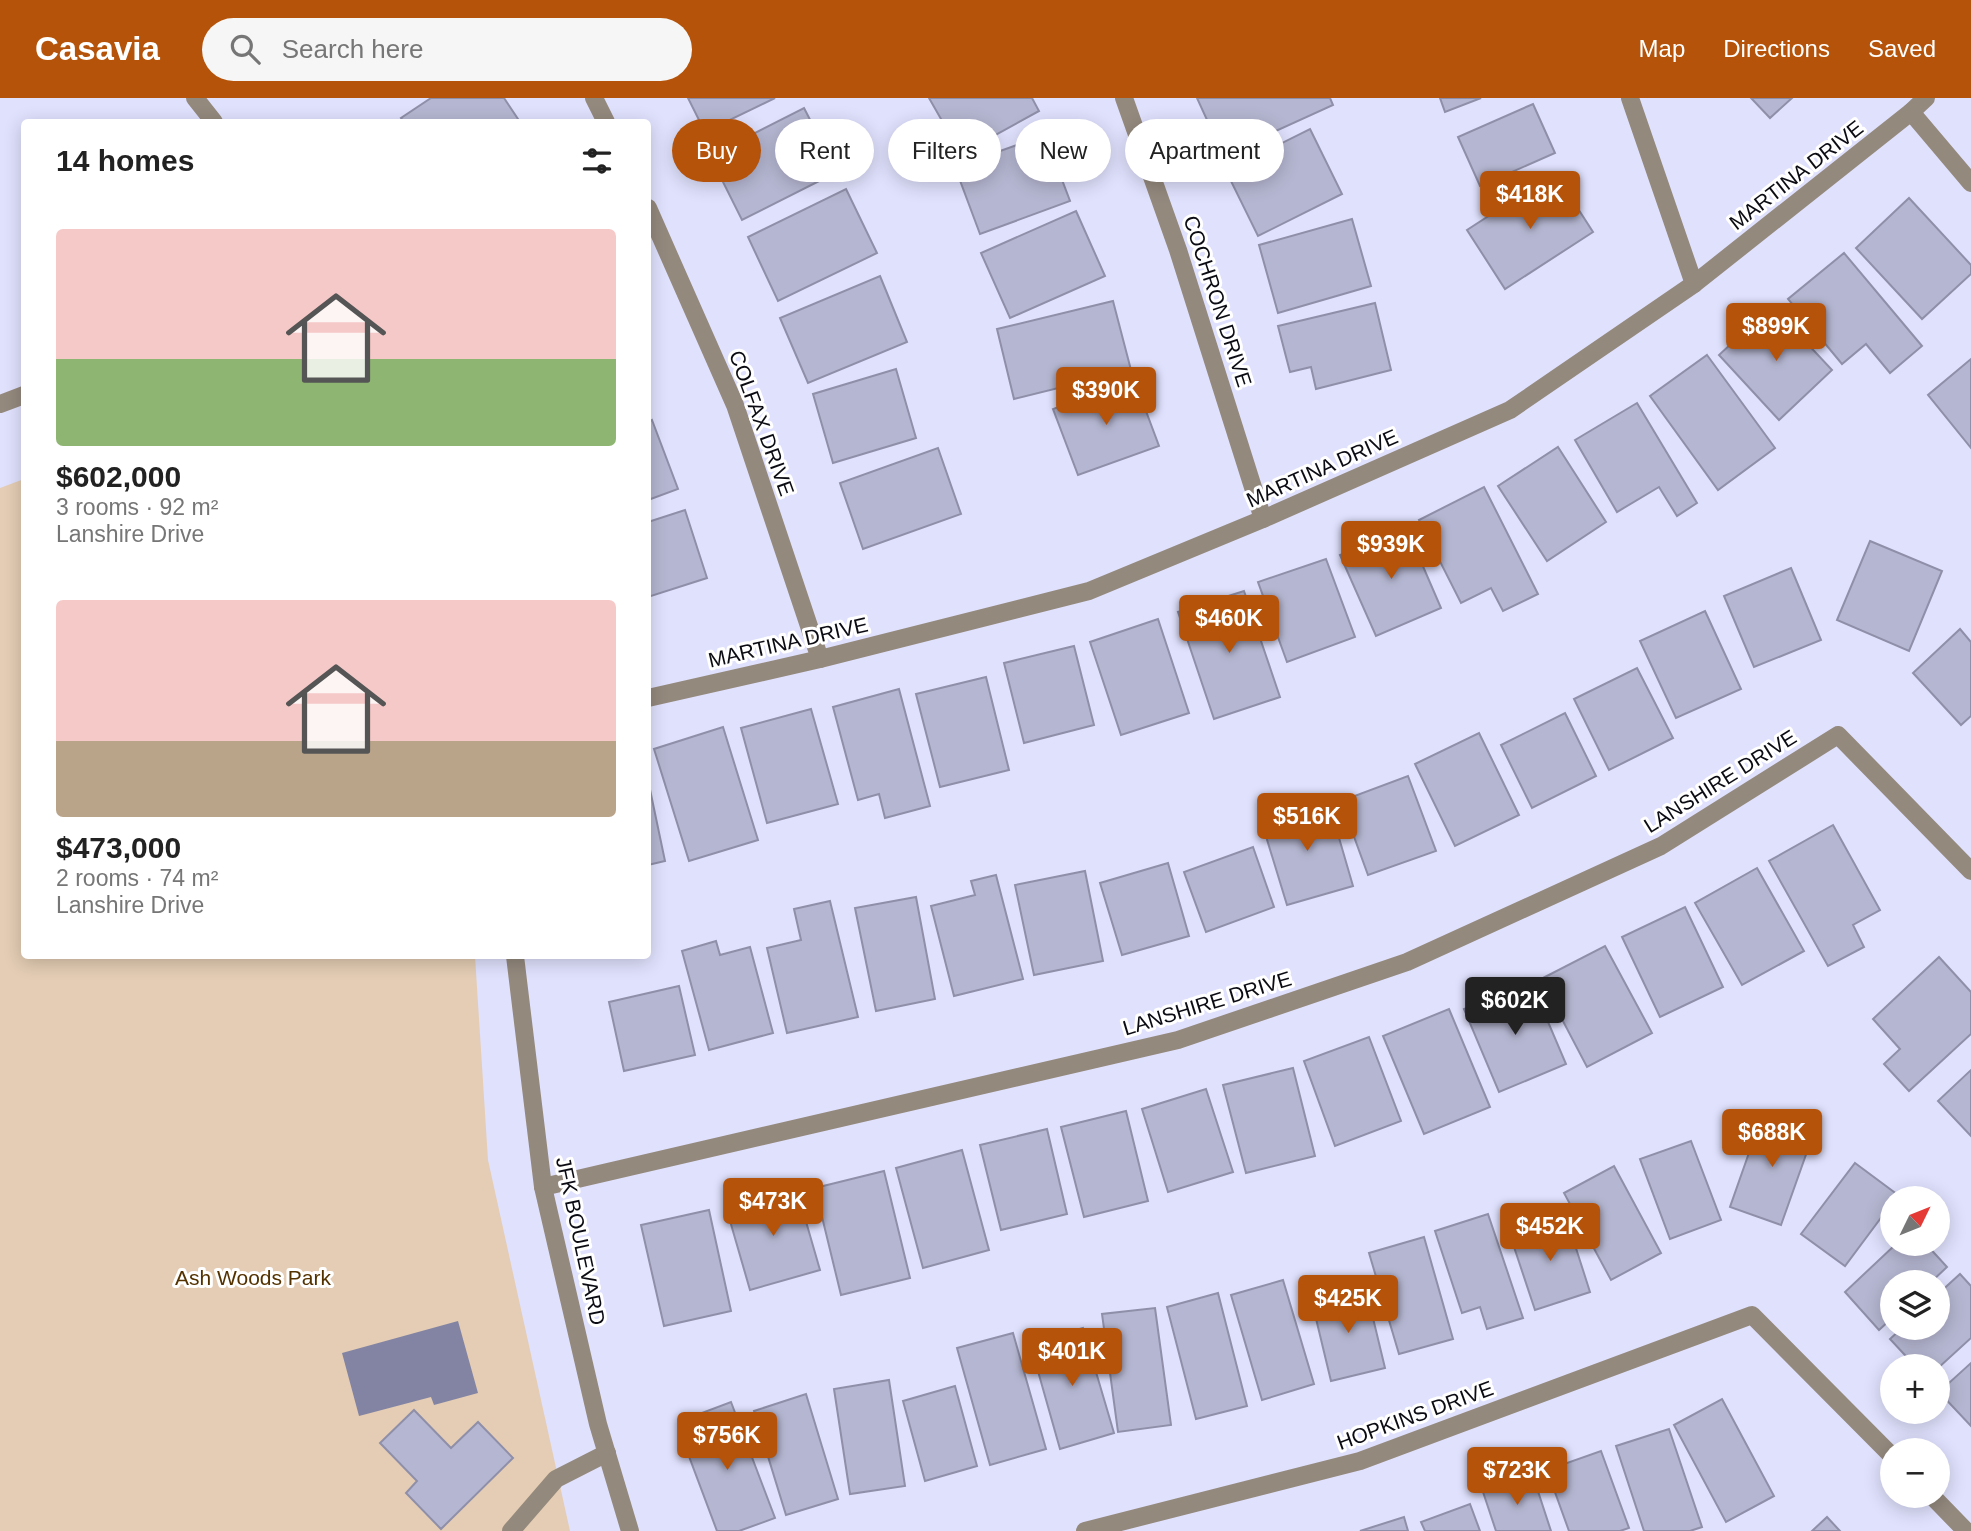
<!DOCTYPE html>
<html lang="en">
<head>
<meta charset="utf-8">
<style>
	:root { --surface:#fff; --page:#f6f6f6; --text:#222; --muted:#767676; --accent:#b45309 }
	body { margin:0; font-family:Helvetica,sans-serif; background:var(--page); color:var(--text); height:100vh; display:flex; flex-direction:column; font-size:26px; white-space:nowrap }
	* { box-sizing:border-box; margin:0 }
	p { font-size:23px; color:var(--muted) }
	.icon { flex:none; width:38px; height:38px; fill:none; stroke:currentColor; stroke-width:2; stroke-linecap:round; stroke-linejoin:round }
	.map { position:relative; flex:1; overflow:hidden }
	.side { position:absolute; left:21px; top:21px; width:630px; height:840px; display:flex; flex-direction:column; background:var(--surface); border-radius:7px; box-shadow:0 4px 18px #0003 }
	.side>* { flex:none }
	.top-card { position:absolute; left:672px; top:21px; width:665px; height:63px; display:flex; gap:14px }
	.needle { width:46px; rotate:47deg }
	.buttons { position:absolute; left:1880px; top:1088px; display:grid; gap:14px }
	.buttons a { display:grid; place-items:center; width:70px; height:70px; border-radius:50%; background:var(--surface); box-shadow:0 4px 18px #0003; font-size:35px }
	.price { position:absolute; translate:-50% -60px; padding:0 16px; border-radius:7px; background:var(--accent); color:#fff; font-size:23px; line-height:46px; filter:drop-shadow(0 2px 4px #0008) }
	.price::after { content:''; position:absolute; left:50%; top:42px; width:21px; height:16px; margin-left:-10px; background:inherit; clip-path:polygon(0 0,100% 0,50% 100%) }
	.price.on { background:#222; color:#fff }
	ul { padding:0; list-style:none }
	li { display:grid; align-content:center; gap:14px; height:371px; padding:0 35px }
	li span { display:grid; place-items:center; height:217px; border-radius:7px; color:#555 }
	li>.icon { margin-inline-start:auto }
	span .icon { width:126px; height:126px; fill:#fffc; stroke-width:1 }
	li b { font-size:30px }
	h2 { display:flex; justify-content:space-between; align-items:center; height:84px; padding:0 35px; font-size:30px }
	.tag { padding:0 24px; border-radius:32px; background:var(--surface); box-shadow:0 4px 18px #0003; font-size:24px; line-height:63px }
	.tag.on { background:var(--accent); color:#fff }
	header { display:flex; align-items:center; gap:42px; box-sizing:border-box; height:98px; padding:0 35px; background:var(--accent); color:#fff }
	header strong { font-size:33px }
	nav { display:flex; gap:38px; margin-inline-start:auto; font-size:24px }
	.search { width:490px; height:63px; background:var(--page); display:flex; align-items:center; gap:18px; box-sizing:border-box; padding:0 24px; border-radius:38px; color:var(--muted); font-size:26px }
	.map>svg:first-child { display:block }
</style>
</head>
<body>
<header>
<strong>Casavia</strong>
<div class="search"><svg class="icon" aria-label="search" viewBox="0 0 24 24"><circle cx="10" cy="10" r="6"/><path d="M15 15l6 6"/></svg>Search here</div>
<nav><a>Map</a><a>Directions</a><a>Saved</a></nav>
</header>
<div class="map">
<svg width="1971" height="1433" viewBox="0 0 1971 1433">
	<rect width="100%" height="100%" fill="#e0e1fd"/>
	<path fill="#e4cdb4" d="M24,381V858H475L488,1062L570,1433H0V390Z"/>
	<path fill="#8384a3" d="M458,1223L478,1295L434,1307L431,1299L359,1318L342,1255Z"/>
	<g fill="#b5b6d1" stroke="#8f8fa9" stroke-width="2">
		<path d="M431,0H504L520,24H404L401,20Z"/>
		<path d="M688,0H775L705,34Z"/>
		<path d="M929,0H1032L1039,13L961,56Z"/>
		<path d="M1197,0H1330L1333,7L1223,57Z"/>
		<path d="M1440,0H1481L1445,14Z"/>
		<path d="M1751,0H1792L1770,20Z"/>
		<path d="M1533,6L1555,55L1480,88L1458,39Z"/>
		<path d="M804,10L837,74L742,122L710,58Z"/>
		<path d="M1310,31L1342,96L1258,138L1226,73Z"/>
		<path d="M1045,37L1070,103L980,136L955,69Z"/>
		<path d="M1555,75L1593,134L1505,191L1467,132Z"/>
		<path d="M846,91L877,155L778,203L748,139Z"/>
		<path d="M1909,100L1971,167V176L1922,221L1856,150Z"/>
		<path d="M1076,113L1105,178L1010,220L981,155Z"/>
		<path d="M1352,121L1371,188L1278,215L1259,147Z"/>
		<path d="M1844,155L1922,248L1890,275L1866,246L1842,266L1788,201Z"/>
		<path d="M880,178L907,244L808,285L780,220Z"/>
		<path d="M1113,203L1131,272L1014,301L997,231Z"/>
		<path d="M1375,205L1391,272L1316,291L1311,269L1290,274L1278,228Z"/>
		<path d="M1772,208L1832,272L1779,322L1719,257Z"/>
		<path d="M1707,257L1775,350L1718,392L1650,298Z"/>
		<path d="M1971,261V350L1928,297Z"/>
		<path d="M896,271L916,340L833,365L813,296Z"/>
		<path d="M1134,281L1159,348L1078,377L1053,311Z"/>
		<path d="M1637,305L1697,405L1677,418L1659,389L1617,414L1575,342Z"/>
		<path d="M652,322L678,391L648,402V324Z"/>
		<path d="M1558,349L1606,424L1547,463L1498,388Z"/>
		<path d="M938,350L961,416L863,451L840,385Z"/>
		<path d="M1484,389L1538,496L1503,513L1491,490L1461,505L1419,422Z"/>
		<path d="M685,412L707,480L648,499V424Z"/>
		<path d="M1406,429L1441,510L1376,538L1340,457Z"/>
		<path d="M1870,443L1942,473L1909,553L1837,522Z"/>
		<path d="M1326,461L1355,539L1287,564L1258,484Z"/>
		<path d="M1791,470L1821,542L1754,569L1724,498Z"/>
		<path d="M1244,493L1280,599L1214,621L1178,514Z"/>
		<path d="M1705,513L1741,591L1676,620L1640,543Z"/>
		<path d="M1158,521L1189,615L1121,637L1090,544Z"/>
		<path d="M1960,531L1971,544V618L1961,627L1913,575Z"/>
		<path d="M1074,548L1094,627L1024,645L1004,565Z"/>
		<path d="M1637,570L1673,640L1609,672L1574,601Z"/>
		<path d="M986,579L1009,672L940,689L916,596Z"/>
		<path d="M899,591L930,708L885,720L879,696L858,702L833,609Z"/>
		<path d="M811,611L838,706L767,725L741,630Z"/>
		<path d="M1565,615L1596,678L1532,710L1501,647Z"/>
		<path d="M723,629L758,742L689,763L654,651Z"/>
		<path d="M1479,635L1519,717L1455,748L1415,666Z"/>
		<path d="M1408,678L1436,753L1368,777L1341,703Z"/>
		<path d="M648,682L665,763L648,767Z"/>
		<path d="M1328,702L1353,788L1287,807L1261,722Z"/>
		<path d="M1833,727L1880,812L1853,827L1864,849L1828,868L1769,763Z"/>
		<path d="M1253,749L1274,809L1206,834L1184,774Z"/>
		<path d="M1168,765L1189,838L1122,857L1100,785Z"/>
		<path d="M1757,770L1804,853L1742,887L1695,805Z"/>
		<path d="M1085,773L1103,863L1034,877L1015,787Z"/>
		<path d="M996,777L1023,881L954,898L931,808L975,797L971,783Z"/>
		<path d="M916,799L935,901L876,913L855,810Z"/>
		<path d="M830,803L858,919L787,935L767,850L801,842L794,811Z"/>
		<path d="M1685,809L1723,889L1660,919L1622,839Z"/>
		<path d="M716,843L720,857L750,849L773,935L709,952L682,853Z"/>
		<path d="M1605,848L1652,935L1587,969L1541,881Z"/>
		<path d="M1939,859L1971,894V936L1909,993L1884,966L1900,951L1873,921Z"/>
		<path d="M1531,884L1566,966L1499,994L1464,911Z"/>
		<path d="M679,888L695,957L624,973L609,904Z"/>
		<path d="M1449,911L1490,1009L1424,1036L1383,938Z"/>
		<path d="M1369,939L1401,1023L1335,1048L1304,963Z"/>
		<path d="M1293,970L1315,1058L1246,1075L1223,987Z"/>
		<path d="M1971,972V1038L1938,1003Z"/>
		<path d="M1206,991L1233,1074L1168,1094L1142,1011Z"/>
		<path d="M1126,1013L1148,1103L1084,1119L1061,1029Z"/>
		<path d="M1763,1015L1814,1034L1781,1127L1730,1109Z"/>
		<path d="M1047,1031L1067,1116L1001,1132L980,1047Z"/>
		<path d="M1691,1043L1721,1122L1670,1141L1640,1061Z"/>
		<path d="M962,1052L989,1152L923,1170L896,1070Z"/>
		<path d="M1855,1065L1898,1097L1892,1101V1105L1845,1168L1801,1136Z"/>
		<path d="M1614,1068L1661,1155L1611,1182L1564,1095Z"/>
		<path d="M884,1073L910,1180L841,1197L815,1090Z"/>
		<path d="M796,1089L820,1172L750,1192L726,1109Z"/>
		<path d="M709,1112L731,1213L664,1228L641,1127Z"/>
		<path d="M1488,1116L1523,1220L1487,1231L1480,1209L1462,1215L1435,1133Z"/>
		<path d="M1566,1119L1590,1194L1535,1212L1510,1137Z"/>
		<path d="M1424,1139L1453,1241L1399,1256L1369,1155Z"/>
		<path d="M1896,1146H1926L1947,1169L1930,1185H1892V1220L1879,1232L1845,1194Z"/>
		<path d="M1960,1176L1971,1188V1240L1937,1271V1269H1916L1890,1241L1902,1230H1937V1197Z"/>
		<path d="M1283,1182L1314,1286L1262,1302L1231,1197Z"/>
		<path d="M1366,1191L1385,1270L1331,1283L1312,1204Z"/>
		<path d="M1218,1195L1247,1308L1196,1321L1167,1209Z"/>
		<path d="M1155,1210L1171,1327L1118,1334L1102,1216Z"/>
		<path d="M1083,1230L1114,1335L1060,1351L1030,1245Z"/>
		<path d="M1013,1235L1046,1351L990,1367L957,1250Z"/>
		<path d="M1971,1265V1328L1939,1294Z"/>
		<path d="M889,1282L905,1388L850,1396L834,1291Z"/>
		<path d="M955,1288L977,1368L925,1383L903,1303Z"/>
		<path d="M806,1296L838,1401L786,1417L754,1313Z"/>
		<path d="M1722,1301L1774,1398L1726,1424L1674,1327Z"/>
		<path d="M731,1304L775,1420L739,1433H717L681,1337L704,1329L699,1316Z"/>
		<path d="M414,1312L451,1350L478,1324L513,1360L441,1431L406,1395L417,1383L380,1345Z"/>
		<path d="M1669,1331L1702,1429L1690,1433H1644L1616,1348Z"/>
		<path d="M1601,1353L1629,1430L1620,1433H1569L1547,1372Z"/>
		<path d="M1533,1378L1551,1433H1496L1483,1394Z"/>
		<path d="M1470,1406L1480,1433H1425L1421,1424Z"/>
		<path d="M1404,1419L1408,1433H1360Z"/>
		<path d="M1827,1419L1840,1433H1812Z"/>
	</g>
	<g fill="none" stroke-linecap="round" stroke-linejoin="round">
		<g stroke="#94897d" stroke-width="18">
			<path d="M0,306L24,297"/>
			<path d="M511,1433L556,1381L607,1355"/>
		</g>
		<g stroke="#94897d" stroke-width="18">
			<path d="M594,0L606,24"/>
			<path d="M1124,0L1178,152L1263,421"/>
			<path d="M1630,0L1694,186"/>
			<path d="M1911,14L1971,85"/>
			<path d="M648,110L735,307L820,561"/>
			<path d="M648,600L820,561L1089,493L1263,421L1510,312L1694,186L1911,14L1926,0"/>
			<path d="M543,1089L1178,942L1407,864L1661,748L1838,637L1971,773"/>
			<path d="M1932,1398L1966,1433"/>
			<path d="M1085,1433L1360,1363L1752,1217L1892,1358"/>
		</g>
		<g stroke="#94897d" stroke-width="18">
			<path d="M195,0L214,24"/>
			<path d="M515,858L543,1089L598,1326L630,1433"/>
		</g>
	</g>
	<g text-anchor="middle" dominant-baseline="central" stroke-width="6" stroke-linejoin="round" paint-order="stroke">
		<g font-size="21" fill="#0b0b13" stroke="#fff">
			<text transform="translate(1796 77) rotate(-38)">MARTINA DRIVE</text>
			<text transform="translate(1218 203) rotate(72)">COCHRON DRIVE</text>
			<text transform="translate(762 325) rotate(70)">COLFAX DRIVE</text>
			<text transform="translate(1322 370) rotate(-24)">MARTINA DRIVE</text>
			<text transform="translate(788 544) rotate(-13)">MARTINA DRIVE</text>
			<text transform="translate(1720 683) rotate(-32)">LANSHIRE DRIVE</text>
			<text transform="translate(1207 905) rotate(-17)">LANSHIRE DRIVE</text>
			<text transform="translate(581 1143) rotate(78)">JFK BOULEVARD</text>
			<text transform="translate(1415 1317) rotate(-20)">HOPKINS DRIVE</text>
		</g>
		<g font-size="21" fill="#543200" stroke="#fff">
			<text x="253" y="1179">Ash Woods Park</text>
		</g>
	</g>
</svg>
<div class="buttons">
<a><svg class="needle" viewBox="-14 -14 28 28"><path d="M0-13l5 13h-10z" fill="#e53935"/><path d="M0 13l5-13h-10z" fill="#767676"/></svg></a>
<a><svg class="icon" aria-label="layers" viewBox="0 0 24 24"><path d="M12 4l9 5-9 5-9-5zM3 14l9 5 9-5"/></svg></a>
<a>+</a>
<a>−</a>
</div>
<b class="price" style="left:1530px;top:133px">$418K</b>
<b class="price" style="left:1776px;top:265px">$899K</b>
<b class="price" style="left:1106px;top:329px">$390K</b>
<b class="price" style="left:1391px;top:483px">$939K</b>
<b class="price" style="left:1229px;top:557px">$460K</b>
<b class="price" style="left:1307px;top:755px">$516K</b>
<b class="price on" style="left:1515px;top:939px">$602K</b>
<b class="price" style="left:1772px;top:1071px">$688K</b>
<b class="price" style="left:773px;top:1140px">$473K</b>
<b class="price" style="left:1550px;top:1165px">$452K</b>
<b class="price" style="left:1348px;top:1237px">$425K</b>
<b class="price" style="left:1072px;top:1290px">$401K</b>
<b class="price" style="left:727px;top:1374px">$756K</b>
<b class="price" style="left:1517px;top:1409px">$723K</b>
<div class="top-card">
<a class="tag on">Buy</a>
<a class="tag">Rent</a>
<a class="tag">Filters</a>
<a class="tag">New</a>
<a class="tag">Apartment</a>
</div>
<section class="side">
<h2>14 homes<svg class="icon" aria-label="filters" viewBox="0 0 24 24"><path d="M4 7h16M4 17h16"/><circle cx="9" cy="7" r="2"/><circle cx="15" cy="17" r="2"/></svg></h2>
<ul>
<li><span style="background:linear-gradient(#f6c9c9 60%,#8fb573 0)"><svg class="icon" aria-label="home" viewBox="0 0 24 24"><path d="M3 11l9-7 9 7M6 9v11h12V9"/></svg></span><div><b>$602,000</b><p>3 rooms · 92 m²</p><p>Lanshire Drive</p></div></li>
<li><span style="background:linear-gradient(#f6c9c9 65%,#b9a48a 0)"><svg class="icon" aria-label="home" viewBox="0 0 24 24"><path d="M3 11l9-7 9 7M6 9v11h12V9"/></svg></span><div><b>$473,000</b><p>2 rooms · 74 m²</p><p>Lanshire Drive</p></div></li>
</ul>
</section>
</div>
</body>
</html>
